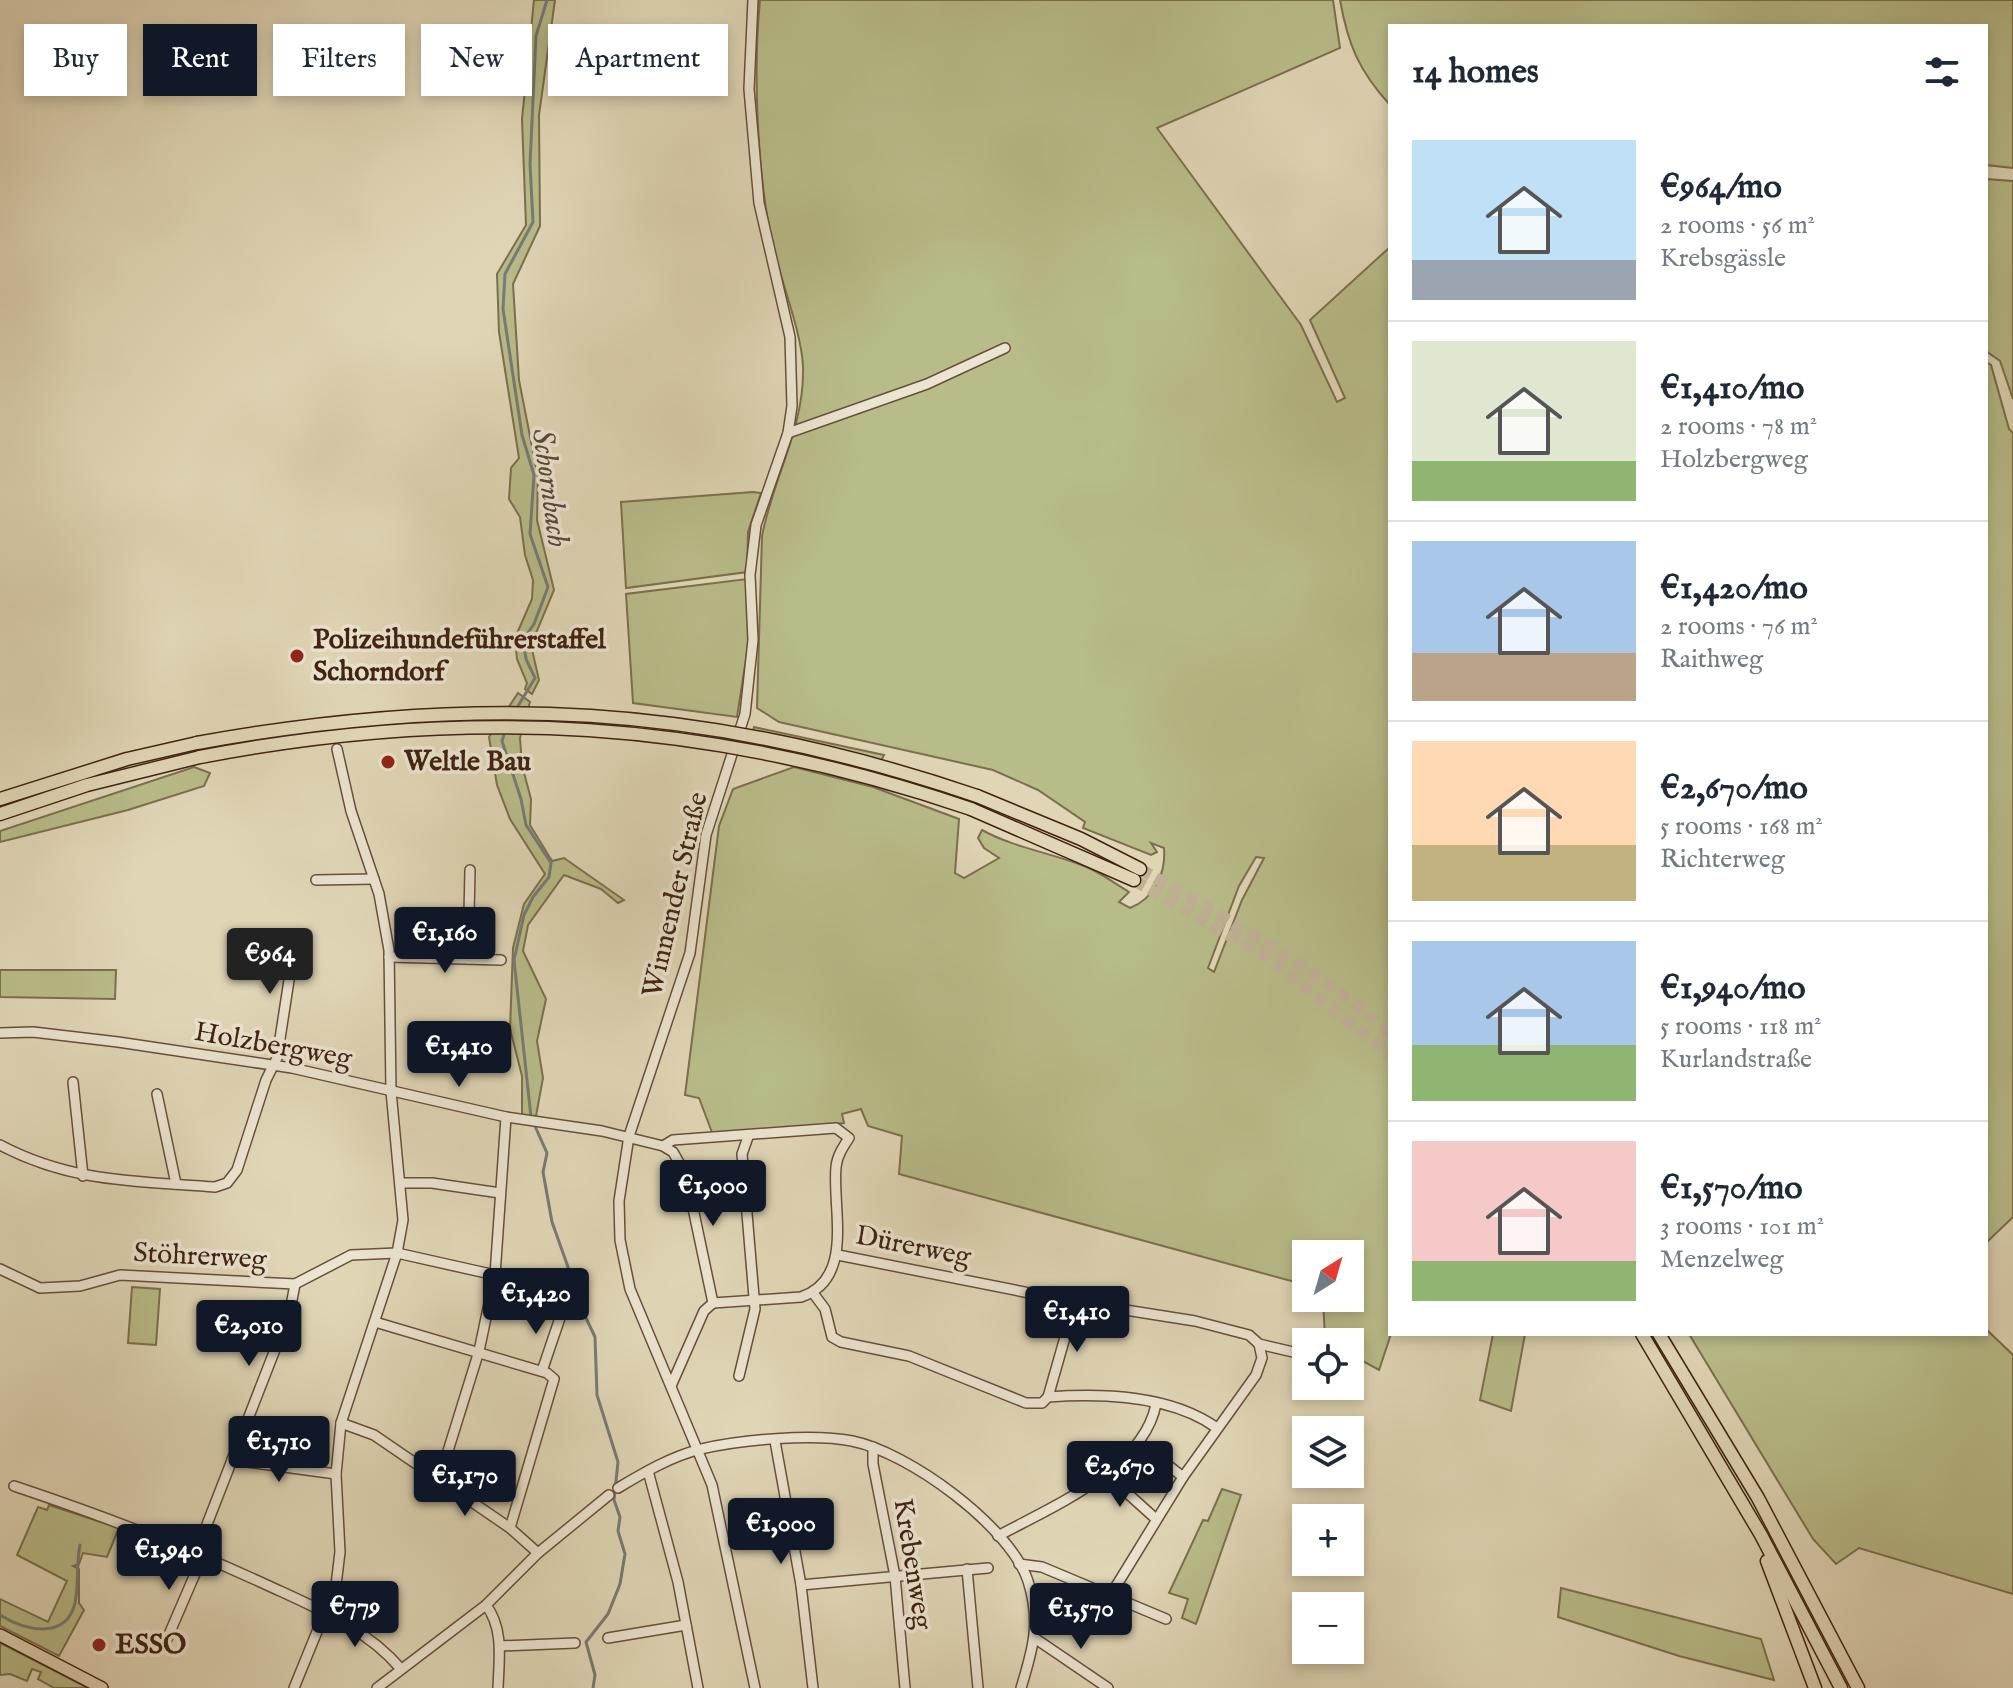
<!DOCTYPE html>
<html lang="en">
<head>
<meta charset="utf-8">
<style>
	:root { --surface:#fff; --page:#f6f6f7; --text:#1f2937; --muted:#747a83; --line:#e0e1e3; --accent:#111827 }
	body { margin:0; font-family:"IM FELL English",serif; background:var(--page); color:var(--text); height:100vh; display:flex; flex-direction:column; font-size:30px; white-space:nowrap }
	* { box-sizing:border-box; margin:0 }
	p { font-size:26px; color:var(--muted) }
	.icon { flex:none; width:44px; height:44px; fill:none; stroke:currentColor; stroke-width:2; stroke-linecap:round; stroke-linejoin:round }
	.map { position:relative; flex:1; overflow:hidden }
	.panel { position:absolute; left:1388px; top:24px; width:600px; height:1312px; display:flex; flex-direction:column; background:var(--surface); border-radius:0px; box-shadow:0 4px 12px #0003 }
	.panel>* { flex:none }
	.top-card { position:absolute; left:24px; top:24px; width:760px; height:72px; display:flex; gap:16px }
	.needle { width:52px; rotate:37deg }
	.controls { position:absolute; left:1292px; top:1240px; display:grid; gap:16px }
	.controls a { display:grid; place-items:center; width:72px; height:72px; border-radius:0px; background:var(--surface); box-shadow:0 4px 12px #0003; font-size:40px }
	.price { position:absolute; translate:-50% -68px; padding:0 18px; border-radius:8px; background:var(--accent); color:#fff; font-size:26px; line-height:52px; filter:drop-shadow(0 2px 4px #0008) }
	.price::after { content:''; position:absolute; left:50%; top:48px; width:24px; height:18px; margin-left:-12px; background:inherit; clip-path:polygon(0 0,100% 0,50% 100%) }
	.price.active { background:#222; color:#fff }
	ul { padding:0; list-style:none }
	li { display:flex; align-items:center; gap:24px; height:200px; padding:0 24px }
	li+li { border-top:2px solid var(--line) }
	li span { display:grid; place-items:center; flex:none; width:224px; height:160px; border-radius:0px; color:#555 }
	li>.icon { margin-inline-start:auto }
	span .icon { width:96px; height:96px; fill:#fffc; stroke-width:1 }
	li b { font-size:34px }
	h2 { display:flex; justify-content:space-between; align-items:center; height:96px; padding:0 24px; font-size:34px }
	.tag { padding:0 28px; border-radius:0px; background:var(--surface); box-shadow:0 4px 12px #0003; font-size:28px; line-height:72px }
	.tag.active { background:var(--accent); color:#fff }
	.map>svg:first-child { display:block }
</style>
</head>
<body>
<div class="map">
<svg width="2013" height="1688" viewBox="0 0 2013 1688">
	<rect width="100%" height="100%" fill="#e0d6b6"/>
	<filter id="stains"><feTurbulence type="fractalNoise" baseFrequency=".0025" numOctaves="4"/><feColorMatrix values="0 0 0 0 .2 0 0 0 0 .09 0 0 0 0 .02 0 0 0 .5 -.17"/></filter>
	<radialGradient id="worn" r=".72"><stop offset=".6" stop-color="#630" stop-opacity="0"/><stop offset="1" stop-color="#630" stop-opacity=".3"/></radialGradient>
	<g fill="#b8bc89" stroke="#7c6f4d" stroke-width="2" fill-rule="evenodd">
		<path d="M534,0H555L539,115L540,226L513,284L519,380L538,477L537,520L554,590L531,645L539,680L532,694L525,689L527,683L517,659L515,638L532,599L533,580L525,555L520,517L509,499L511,468L519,458L499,332L497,274L526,225L522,119Z"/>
		<path d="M760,0H1333L1340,48L1157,128L1301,325L1337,402L1345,398L1310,320L1390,247L1391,1334L1379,1370L1350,1354V1342L1325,1339L1323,1298H1350V1254H1306V1285L899,1174L902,1136L868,1126L861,1109L842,1114L844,1123L713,1135L699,1098L685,1095L719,826L733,789L794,767L873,787L959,819L955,873L964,878L999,858L984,848L978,838L982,830C1015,848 1048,852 1084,866C1100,872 1114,883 1129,892L1119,902L1130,908C1155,898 1166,873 1164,848L1151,843L1157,852L1151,855L1083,828L1085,822L1038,790L993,770L779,722L757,708L762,536C773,478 805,427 803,366C801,330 780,279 772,242C757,171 753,72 760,0ZM1256,857L1264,858L1242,900L1214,972L1208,968L1239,886Z"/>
		<path d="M1340,0H2013V168L1986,165V26H1390V105C1359,71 1348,45 1340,0Z"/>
		<path d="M1986,179L2013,181V399L2000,361L1986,351Z"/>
		<path d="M1986,362L1991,365L2009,429L2013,433V1217L1986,1243Z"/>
		<path d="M753,492L761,493L748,532L747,572L626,588L621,502Z"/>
		<path d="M747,579L750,633L737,717L633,703L626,594Z"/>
		<path d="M518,693L530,702L520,738L522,765L531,799L530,825L552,861L564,858L624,900L618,903L601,889L564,875L528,925L523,951L546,999L537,1041L543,1078L536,1116L522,1115V1076L510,1029L513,948L524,904L545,874L510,819L497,785L489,737Z"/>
		<path d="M754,727L884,755L871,781L746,755Z"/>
		<path d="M194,767L210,773L204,786L128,810L0,842V831Z"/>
		<path d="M0,970H116L115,999L0,997Z"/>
		<path d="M132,1287L160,1289L156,1345L128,1343Z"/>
		<path d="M1986,1329L2013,1355V1594L1859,1548L1836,1564L1813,1539L1689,1334H1986Z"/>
		<path d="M1493,1334H1525L1511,1411L1480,1400Z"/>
		<path d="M1222,1489L1241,1495L1196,1624L1182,1618L1188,1599L1169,1593L1203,1520L1208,1521Z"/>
		<path d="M49,1505L119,1528L107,1557L83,1553L79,1564L73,1566L79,1569V1603L84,1610L59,1656L0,1626V1599L48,1622L67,1581L17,1555L38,1507L47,1510Z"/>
		<path d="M1561,1588L1761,1639L1774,1680L1679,1656L1558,1617Z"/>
		<path d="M0,1643L88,1688H54L38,1679L41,1672L32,1669L27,1681L10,1674L0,1675Z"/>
	</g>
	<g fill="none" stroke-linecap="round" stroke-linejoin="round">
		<g stroke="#767b76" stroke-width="3">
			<path d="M515,711L535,678L526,659L523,640L534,624L548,587L530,534L534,475L522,435L503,309L505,274L533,222L530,164L536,36L547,0"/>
			<path d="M505,731L502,741L521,799L526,825L551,863L549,877L533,897L524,915L514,960L531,1117"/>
			<path d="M534,1124L547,1153L543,1172L552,1222L568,1267V1303L586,1318L595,1337L597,1395L618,1462L614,1500L620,1517L618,1531L625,1554L620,1584L608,1614L586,1642L595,1675L593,1688"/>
			<path d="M0,1615C24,1630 66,1641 75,1603C79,1584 76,1564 80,1545"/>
		</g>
		<g stroke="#c0b295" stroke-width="12" stroke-dasharray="12 6" stroke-linecap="butt">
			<path d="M1140,869C1226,919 1314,967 1390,1033"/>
			<path d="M1134,880L1265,956L1390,1054"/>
		</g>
		<g stroke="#684f3a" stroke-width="12">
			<g id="minor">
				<path d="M753,0L749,89L759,203L790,337L792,406L788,433L756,525L750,575L753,640L745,714L706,835L690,953L629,1136L619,1201L620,1240L630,1289L712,1485L755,1688"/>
				<path d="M788,433L927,384L1005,348"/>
				<path d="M316,880L374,879"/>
				<path d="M389,957L501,960"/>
				<path d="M468,959L470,870"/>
				<path d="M0,1033L33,1032L118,1042L292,1068L506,1117L602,1131L663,1146L673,1152L686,1175L713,1303"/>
				<path d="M73,1082L83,1176"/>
				<path d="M157,1094L176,1184"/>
				<path d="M0,1145C72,1183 137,1181 215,1187L227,1183L237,1170L266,1080L277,1058L296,935"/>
				<path d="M663,1146L673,1140L836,1128L849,1138C843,1147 837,1156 836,1167C832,1209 855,1279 801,1297L713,1303"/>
				<path d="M402,1183H432L500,1193"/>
				<path d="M838,1255L1075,1302L1195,1321L1249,1335L1259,1344L1306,1355"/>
				<path d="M0,1269L40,1288L80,1286L120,1275L295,1284L351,1255L397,1253L495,1275"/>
				<path d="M813,1293L825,1309L832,1337L841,1342L909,1356L1026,1403H1042L1048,1397C1104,1393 1171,1395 1217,1428"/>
				<path d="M375,1322L547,1373L554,1379L510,1528"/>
				<path d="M542,1371L562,1312"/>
				<path d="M739,1376L755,1309L742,1154L748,1137"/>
				<path d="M671,1386L704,1311L713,1303"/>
				<path d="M1048,1397L1075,1302"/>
				<path d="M341,1423L374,1435L510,1528L538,1553"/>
				<path d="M775,1441L801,1585L813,1688"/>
				<path d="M1140,1443L1183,1477"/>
				<path d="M873,1447V1464L895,1576L905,1688"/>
				<path d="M232,1460L336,1474"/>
				<path d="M648,1471L678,1582L698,1688"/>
				<path d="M1106,1474L1156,1519"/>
				<path d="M439,1480L479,1351L495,1275L506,1117"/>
				<path d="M14,1486C101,1515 185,1547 269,1586C317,1608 366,1628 401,1669"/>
				<path d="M618,1488C643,1473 672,1456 701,1449C741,1440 812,1433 852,1441C908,1452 1010,1526 1028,1581C1041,1622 1033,1649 1021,1688"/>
				<path d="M998,1536C1051,1507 1144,1469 1156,1404"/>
				<path d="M1019,1564L1042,1567L1166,1619"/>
				<path d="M967,1569L978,1688"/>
				<path d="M801,1585L988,1568"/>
				<path d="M1110,1596L1183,1477L1256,1375L1262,1358L1259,1344"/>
				<path d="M486,1605C504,1629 499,1659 498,1688"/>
				<path d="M608,1638L686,1625"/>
				<path d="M167,1639L198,1567L204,1532L290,1311L295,1284"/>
				<path d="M1036,1639L1108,1688"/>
				<path d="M500,1646L575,1643"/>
				<path d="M294,1688L336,1585L340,1552L336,1474L341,1423L397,1253L403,1220L391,1091L389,950L379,894L351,811L337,749"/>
				<path d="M377,1688L486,1605L538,1553L609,1495"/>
			</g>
		</g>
		<g stroke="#402211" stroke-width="14">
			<path id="major" d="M0,1635L102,1688"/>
		</g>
		<g stroke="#402211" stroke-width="15">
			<g id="highway">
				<path d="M977,796L1081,839L1140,869"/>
				<path d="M0,799L127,759L197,743"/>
				<path d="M971,809L1134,880"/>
				<path d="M0,814L87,785L200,757"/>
				<path d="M1642,1334L1761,1535L1841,1688"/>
				<path d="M1659,1334L1758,1498L1858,1688"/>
				<path d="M1767,1561L1815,1688"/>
			</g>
		</g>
		<use href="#minor" stroke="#ebe4d0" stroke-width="9"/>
		<use href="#major" stroke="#e0d6b6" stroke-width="11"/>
		<use href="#highway" stroke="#e0d6b6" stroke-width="12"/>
		<g stroke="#402211" stroke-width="15" stroke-linecap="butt">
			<g id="highway-bridge">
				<path d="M197,743C477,692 707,704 977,796"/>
				<path d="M200,757C469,705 711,720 971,809"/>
			</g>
		</g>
		<use href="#highway-bridge" stroke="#e0d6b6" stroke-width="12"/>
	</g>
	<g fill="#8f2418" stroke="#ebe4d0" stroke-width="3">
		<circle cx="297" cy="656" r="8"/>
		<circle cx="388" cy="762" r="8"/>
		<circle cx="99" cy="1645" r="8"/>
	</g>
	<g text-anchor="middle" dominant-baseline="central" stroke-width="7" stroke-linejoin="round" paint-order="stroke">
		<g font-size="28" font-weight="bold" fill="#402211" stroke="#ebe4d0" text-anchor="start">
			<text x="313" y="640">Polizeihundeführerstaffel<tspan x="313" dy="32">Schorndorf</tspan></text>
			<text x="404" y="762">Weltle Bau</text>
			<text x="115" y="1645">ESSO</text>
		</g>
		<g font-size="28" fill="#402211" stroke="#ebe4d0">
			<text transform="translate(676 895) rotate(-77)">Winnender Straße</text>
			<text transform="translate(273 1046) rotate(10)">Holzbergweg</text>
			<text transform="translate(913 1247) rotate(11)">Dürerweg</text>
			<text transform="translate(200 1257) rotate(3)">Stöhrerweg</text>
			<text transform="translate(912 1564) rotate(81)">Krebenweg</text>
		</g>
		<g font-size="30" font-style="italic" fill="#56473b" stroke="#ebe4d0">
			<text transform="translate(549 488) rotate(82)">Schornbach</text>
		</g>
	</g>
	<rect width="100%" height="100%" filter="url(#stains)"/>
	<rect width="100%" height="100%" fill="url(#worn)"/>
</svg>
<div class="controls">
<a><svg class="needle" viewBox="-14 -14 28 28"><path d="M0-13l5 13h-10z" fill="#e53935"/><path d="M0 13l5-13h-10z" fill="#747a83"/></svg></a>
<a><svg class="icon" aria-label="locate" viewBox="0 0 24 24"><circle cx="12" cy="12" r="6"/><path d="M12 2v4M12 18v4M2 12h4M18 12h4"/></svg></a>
<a><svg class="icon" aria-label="layers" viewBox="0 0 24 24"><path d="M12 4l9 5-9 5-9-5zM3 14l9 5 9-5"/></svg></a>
<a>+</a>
<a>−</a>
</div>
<b class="price" style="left:445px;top:975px">€1,160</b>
<b class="price active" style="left:270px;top:996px">€964</b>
<b class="price" style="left:459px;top:1089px">€1,410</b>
<b class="price" style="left:713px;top:1228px">€1,000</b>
<b class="price" style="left:536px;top:1336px">€1,420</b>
<b class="price" style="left:1077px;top:1354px">€1,410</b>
<b class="price" style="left:249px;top:1368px">€2,010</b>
<b class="price" style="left:279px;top:1484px">€1,710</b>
<b class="price" style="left:1120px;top:1509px">€2,670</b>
<b class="price" style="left:465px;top:1518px">€1,170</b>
<b class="price" style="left:781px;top:1566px">€1,000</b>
<b class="price" style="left:169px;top:1592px">€1,940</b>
<b class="price" style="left:355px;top:1649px">€779</b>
<b class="price" style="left:1081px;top:1651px">€1,570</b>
<div class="top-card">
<a class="tag">Buy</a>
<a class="tag active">Rent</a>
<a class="tag">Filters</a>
<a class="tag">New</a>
<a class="tag">Apartment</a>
</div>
<section class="panel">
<h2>14 homes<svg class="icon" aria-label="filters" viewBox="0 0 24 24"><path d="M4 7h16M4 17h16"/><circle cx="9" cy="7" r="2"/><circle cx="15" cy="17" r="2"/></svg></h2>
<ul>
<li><span style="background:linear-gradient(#bfe0f5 75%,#9aa5b1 0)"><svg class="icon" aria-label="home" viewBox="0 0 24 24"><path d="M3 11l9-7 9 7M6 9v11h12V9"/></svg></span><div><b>€964/mo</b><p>2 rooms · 56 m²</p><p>Krebsgässle</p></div></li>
<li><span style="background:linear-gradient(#dfe7d0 75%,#8fb573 0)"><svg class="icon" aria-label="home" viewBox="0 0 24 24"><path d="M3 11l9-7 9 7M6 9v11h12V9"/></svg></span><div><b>€1,410/mo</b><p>2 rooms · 78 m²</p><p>Holzbergweg</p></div></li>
<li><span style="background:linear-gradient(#a9c7e8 70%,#b9a48a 0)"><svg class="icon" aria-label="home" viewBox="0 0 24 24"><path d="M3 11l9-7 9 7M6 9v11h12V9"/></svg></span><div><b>€1,420/mo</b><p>2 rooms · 76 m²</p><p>Raithweg</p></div></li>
<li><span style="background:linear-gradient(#ffd9b3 65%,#c2b280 0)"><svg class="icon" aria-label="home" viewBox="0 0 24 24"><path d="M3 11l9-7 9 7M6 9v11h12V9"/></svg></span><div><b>€2,670/mo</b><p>5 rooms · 168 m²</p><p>Richterweg</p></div></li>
<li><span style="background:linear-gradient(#a9c7e8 65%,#8fb573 0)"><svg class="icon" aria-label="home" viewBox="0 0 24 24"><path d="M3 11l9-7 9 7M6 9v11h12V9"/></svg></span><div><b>€1,940/mo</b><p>5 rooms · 118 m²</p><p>Kurlandstraße</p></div></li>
<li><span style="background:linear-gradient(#f6c9c9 75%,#8fb573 0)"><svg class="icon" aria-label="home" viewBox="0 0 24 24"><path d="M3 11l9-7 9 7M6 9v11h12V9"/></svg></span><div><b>€1,570/mo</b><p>3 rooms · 101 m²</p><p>Menzelweg</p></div></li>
</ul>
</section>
</div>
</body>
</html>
